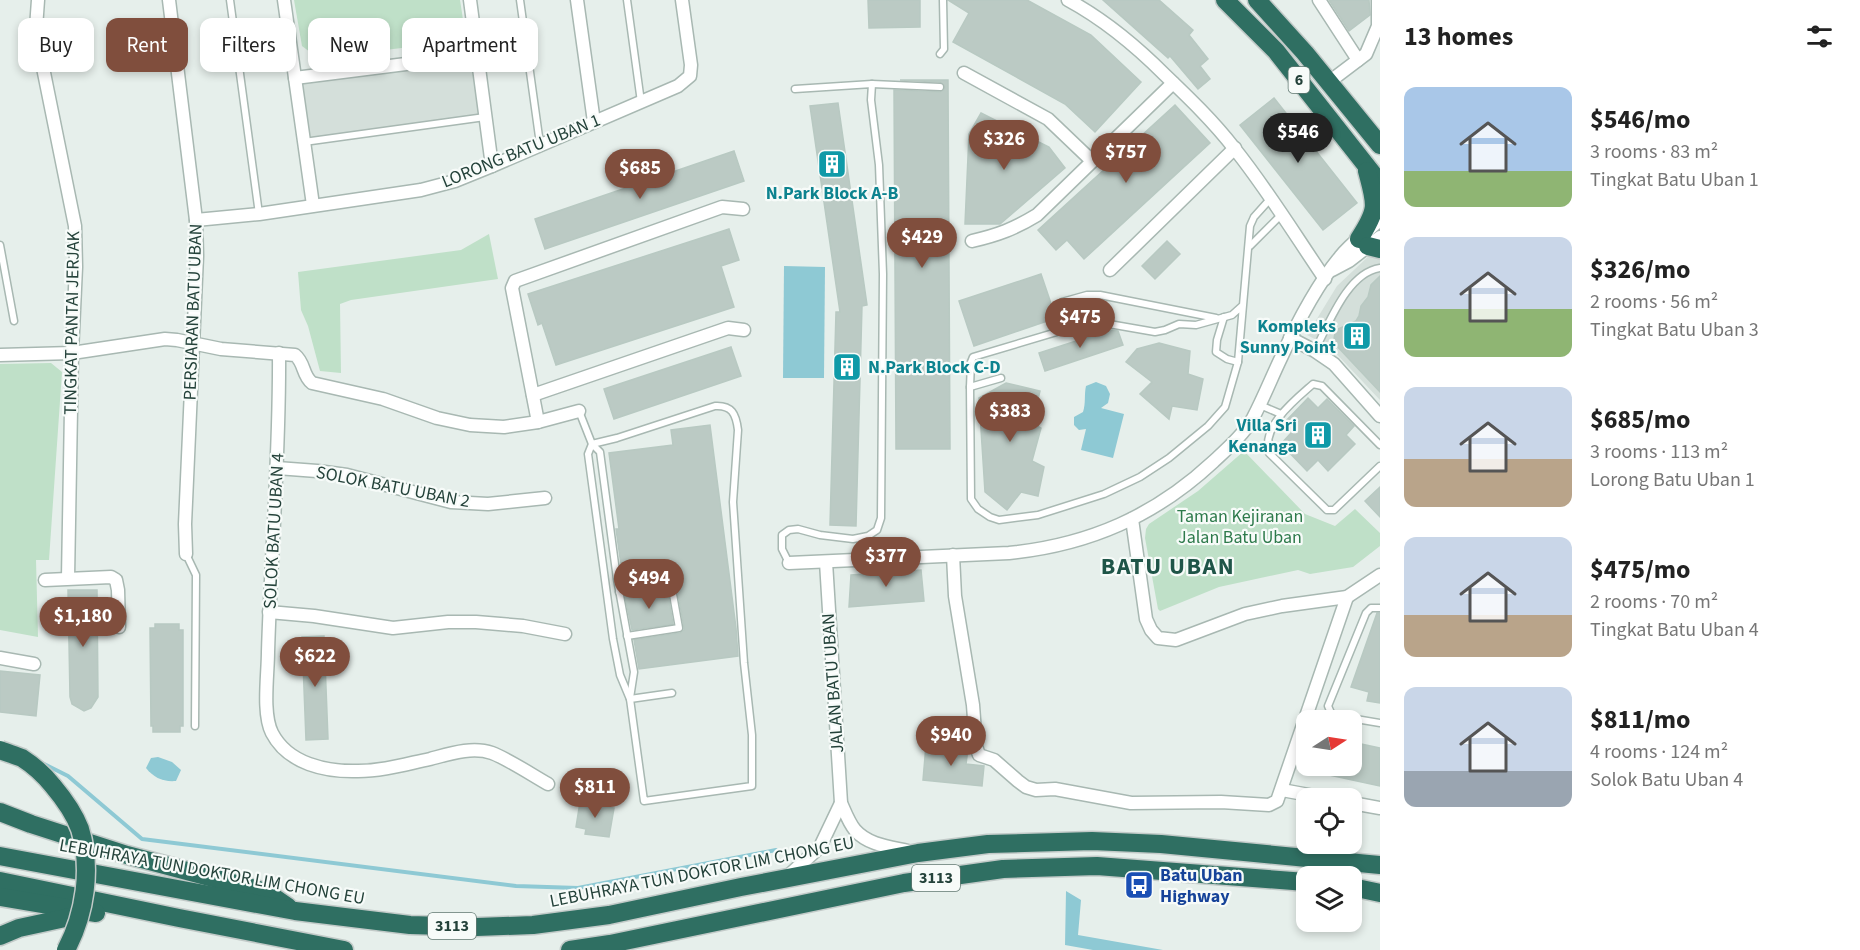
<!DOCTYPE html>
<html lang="en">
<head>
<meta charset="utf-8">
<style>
	:root { --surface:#fff; --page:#f2f2f2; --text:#222; --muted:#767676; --accent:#804e3d }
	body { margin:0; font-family:"Source Sans 3",sans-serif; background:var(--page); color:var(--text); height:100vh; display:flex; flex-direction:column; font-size:22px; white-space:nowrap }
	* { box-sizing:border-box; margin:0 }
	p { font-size:20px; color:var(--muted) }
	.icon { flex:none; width:33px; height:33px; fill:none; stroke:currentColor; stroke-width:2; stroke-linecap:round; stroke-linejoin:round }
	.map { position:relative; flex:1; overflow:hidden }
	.sheet { display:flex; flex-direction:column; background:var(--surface); width:480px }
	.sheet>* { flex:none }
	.hud { position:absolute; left:18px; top:18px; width:570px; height:54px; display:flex; gap:12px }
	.needle { width:39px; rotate:78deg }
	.controls { position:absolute; left:1296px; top:710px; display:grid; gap:12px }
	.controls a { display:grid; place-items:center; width:66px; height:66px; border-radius:12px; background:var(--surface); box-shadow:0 3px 9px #0003; font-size:30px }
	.price { position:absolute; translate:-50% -51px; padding:0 14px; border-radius:21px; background:var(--accent); color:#fff; font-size:20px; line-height:39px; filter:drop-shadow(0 2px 3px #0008) }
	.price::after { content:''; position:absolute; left:50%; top:36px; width:18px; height:14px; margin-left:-9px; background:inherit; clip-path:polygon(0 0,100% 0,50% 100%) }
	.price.selected { background:#222; color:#fff }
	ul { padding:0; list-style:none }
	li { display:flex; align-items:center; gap:18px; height:150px; padding:0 24px }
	li span { display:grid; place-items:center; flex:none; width:168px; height:120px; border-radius:12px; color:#555 }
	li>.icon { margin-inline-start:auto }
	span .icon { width:72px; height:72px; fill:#fffc; stroke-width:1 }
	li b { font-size:26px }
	h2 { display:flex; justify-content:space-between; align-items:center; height:72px; padding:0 24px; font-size:26px }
	.chip { padding:0 21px; border-radius:12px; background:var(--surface); box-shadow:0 3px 9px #0003; font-size:21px; line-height:54px }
	.chip.selected { background:var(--accent); color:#fff }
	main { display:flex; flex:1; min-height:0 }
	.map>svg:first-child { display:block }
</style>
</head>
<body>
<main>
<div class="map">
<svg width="1380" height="950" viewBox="0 0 1380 950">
	<rect width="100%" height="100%" fill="#e6efeb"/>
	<g fill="#d4dfda">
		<path d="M477,55L485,117L304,142L295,78Z"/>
		<path d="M1372,253L1380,255V400L1330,347L1307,335L1337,286Z"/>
	</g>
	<g fill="#bfe0c8">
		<path d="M294,0H460L464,26L452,42L318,58L302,46Z"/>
		<path d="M489,234L498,279L351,300L340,304L341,373L320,371L308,326L301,310L298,272L461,250Z"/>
		<path d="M51,363L62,372L49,560H36L38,637L0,630V364Z"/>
		<path d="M1244,451L1305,514L1335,526L1355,509L1380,533V546L1353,567L1310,574L1298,570L1219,587L1160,611L1158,609L1145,538L1146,529L1149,524L1198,491Z"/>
	</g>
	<g fill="#8ec9d4">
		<path d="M784,266L825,267L824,378H783Z"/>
		<path d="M1096,382L1106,386L1110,394L1108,403L1101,408L1124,414L1113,458L1081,450L1086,429L1079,430L1074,425V417L1083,412C1086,403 1084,395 1086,386Z"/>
		<path d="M158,757L172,762L181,770L176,781C163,782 154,778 146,768L151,758Z"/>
		<path d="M1066,891L1081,900L1078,935L1163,950H1093L1065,945Z"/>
	</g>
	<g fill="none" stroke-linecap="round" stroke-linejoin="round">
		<path stroke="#8ec9d4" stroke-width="4" d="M42,763L68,776L142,839L516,886L578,888L776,850"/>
	</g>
	<g fill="#bbcac4" stroke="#b8c9c2" stroke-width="1.5">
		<path d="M868,0H920V27L869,28Z"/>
		<path d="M948,0H1027L1091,35L1141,82L1095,132L1065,104L953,42L969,13Z"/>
		<path d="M1103,0H1159L1193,30L1189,35L1208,59L1200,66L1210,79L1198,89L1170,56L1168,58Z"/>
		<path d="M1329,0H1369L1370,15L1349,31Z"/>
		<path d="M900,80H948L950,449H896L894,90L940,92L944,90L945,87L940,82Z"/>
		<path d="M1274,98L1357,203L1323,230L1240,125Z"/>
		<path d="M838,103L867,305L862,306L856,526L830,525L836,312H840L810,106Z"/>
		<path d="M1175,105L1210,143L1084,259L1067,240L1056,250L1038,230Z"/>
		<path d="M981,113L1049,147L1065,168L1000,224H965L969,134Z"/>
		<path d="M734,151L744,181L545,249L535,219Z"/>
		<path d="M729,229L739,260L721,266L734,307L556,365L542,323L538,325L528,294Z"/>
		<path d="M1167,241L1180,254L1155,279L1142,266Z"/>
		<path d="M1041,274L1056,318L974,346L959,301Z"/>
		<path d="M1380,276V392L1336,345L1334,339L1335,333L1338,329L1356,321L1359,316L1361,306L1368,297L1371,285Z"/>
		<path d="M1110,330L1118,331L1123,345L1045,371L1039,353Z"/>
		<path d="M1159,343L1190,351L1188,374L1203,379L1197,410L1172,406L1169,419L1140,394L1152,382L1126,362L1137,349Z"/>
		<path d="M731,347L741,376L614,419L604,389Z"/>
		<path d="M1006,383L1040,391L1032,423L1041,428L1032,461L1044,467L1038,496L1021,492L1007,510L985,492L979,398Z"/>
		<path d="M1308,398L1318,408L1327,399L1354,426L1346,435L1355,444L1328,471L1318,460L1307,471L1281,444L1291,433L1283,424Z"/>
		<path d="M710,425L736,628L738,656L639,669L634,640L680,633L684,630V627L676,582L673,578L624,586L616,529H619L609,453L673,445L671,430Z"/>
		<path d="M1380,487V517L1365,501Z"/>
		<path d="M921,570L924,601L849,607L851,575Z"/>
		<path d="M667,589L673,624L632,630L625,596Z"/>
		<path d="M68,590H97L98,697L91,708L84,711L72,704L70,697Z"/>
		<path d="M1377,613H1380V703L1367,701L1369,692L1351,687Z"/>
		<path d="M155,624H179V630H183V726H180V732H153V726H151L150,628H155Z"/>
		<path d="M324,636L328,739L306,740L302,637Z"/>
		<path d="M0,671L40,675L36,716L0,712Z"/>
		<path d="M1352,742L1380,748V786L1301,769L1302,765H1352Z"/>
		<path d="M926,745L968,749L966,764L984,766L982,786L923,780Z"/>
		<path d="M580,802L614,808L609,837L585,834L586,829L576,827Z"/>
	</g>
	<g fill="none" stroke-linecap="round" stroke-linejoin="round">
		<g stroke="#a8b8b2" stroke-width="9">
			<g id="lane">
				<path d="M230,0L259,214"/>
				<path d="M520,0L540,144"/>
				<path d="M627,0L641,102"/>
				<path d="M940,54L944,49L943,0"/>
				<path d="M872,84L940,87"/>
				<path d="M304,142L485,117"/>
				<path d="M0,245L14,321"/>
				<path d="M1250,246L1281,215"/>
				<path d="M1062,302L1087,295H1100L1216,318"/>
				<path d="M1242,306L1232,315L1196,325L1179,324L1165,330L1155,332L1109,324L1087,323L973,357L971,362L970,387L971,499L978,509L990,517L999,520L1038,515L1104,494L1140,477L1169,458L1208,426L1225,407L1238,362L1250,226L1254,217L1271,198"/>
				<path d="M1224,317L1217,340L1216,352L1227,359L1238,362"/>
				<path d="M1315,350C1329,324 1347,273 1380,268"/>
				<path d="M970,387L1001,378"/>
				<path d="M1260,405L1281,414"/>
				<path d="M715,406C732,405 736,414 738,430L733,502L744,663L752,735V786L644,801L630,699L620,675L613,639L588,454L592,444L617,438Z"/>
				<path d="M579,411L592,444L600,452L617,579L634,672L630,698"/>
				<path d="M1380,445L1322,386L1313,384C1296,399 1261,426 1269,453L1327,510H1334L1380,466"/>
				<path d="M186,554L196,575L195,726"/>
				<path d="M789,563L782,549V535L789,530L798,529L820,535L853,539L868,536L877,530L881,518L883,274L879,165L871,100L872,84L795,89"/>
				<path d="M619,592L671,583L679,628L627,636"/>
				<path d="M1380,608H1371L1366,613L1328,706L1332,715L1380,723"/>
				<path d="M630,699L672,693"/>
			</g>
		</g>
		<g stroke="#a8b8b2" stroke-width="15">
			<g id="street">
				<path d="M38,0L36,28L38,43L75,226L76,267L72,353L68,578"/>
				<path d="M169,0L196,220L197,256L185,524L186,554"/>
				<path d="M284,0L313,205"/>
				<path d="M470,0L492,166"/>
				<path d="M577,0L594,122"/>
				<path d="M1068,0C1105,20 1135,45 1165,75C1189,98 1213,121 1234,148C1267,189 1295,235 1325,279"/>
				<path d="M1319,0L1358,60"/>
				<path d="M964,73L1048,119L1092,161"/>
				<path d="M295,78L477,55"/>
				<path d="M1329,82L1366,54L1378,26V0"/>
				<path d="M196,220L259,214L421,190L455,181L492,166L678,86L690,76L691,65L682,0"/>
				<path d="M972,241C998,235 1014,229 1037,215L1173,83"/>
				<path d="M1110,270L1235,148"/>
				<path d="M1332,270L1349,261L1380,237"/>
				<path d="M1290,338L1315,351L1334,364L1380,416"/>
				<path d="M279,353C280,453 271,552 268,652C268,675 262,713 272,733C288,764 326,772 358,771C383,771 406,764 430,759C449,754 472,746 492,753C508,759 532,775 548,784"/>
				<path d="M0,355L72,353L165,339L177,340L221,349L295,355C305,363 302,375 312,383L383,399L437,418L470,425L504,427L538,422L579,411"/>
				<path d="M533,395L728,328L744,330"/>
				<path d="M538,422L512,288L515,281L722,207L743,209"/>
				<path d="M277,468L317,471L347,475L451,502L488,504L545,498"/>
				<path d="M1132,519L1146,619L1151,630L1158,638L1176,640L1245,614L1282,606L1347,597L1380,575"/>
				<path d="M953,555L955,596L973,705L976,746L979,755L994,760L1018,781L1026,787L1036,790L1055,789L1131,803L1221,802L1269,805L1277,801L1347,597"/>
				<path d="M826,562L841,803C845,812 849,823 855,830C868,845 890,847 908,851"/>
				<path d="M789,563L1009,553C1089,545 1155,516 1213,462C1228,448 1243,435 1253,418C1263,399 1271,379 1280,360C1296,325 1315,287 1340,257C1351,243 1367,232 1380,220"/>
				<path d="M45,580L111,577L116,580L118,590L119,627"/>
				<path d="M269,612L314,616L393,628L448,622H476L523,626L565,634"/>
				<path d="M0,658L34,664"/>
				<path d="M1282,790L1325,798"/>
				<path d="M1352,803L1380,808"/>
				<path d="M788,876L820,847L841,803"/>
			</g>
		</g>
		<g stroke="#c2cac8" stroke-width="21">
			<g id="highway">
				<path d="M1225,0L1276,51L1380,183"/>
				<path d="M1257,0L1305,53L1380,145"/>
				<path d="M1359,239C1379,208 1376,205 1367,171"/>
				<path d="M1368,246L1380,249"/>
				<path d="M0,812L31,824L127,855L266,892L288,907"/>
				<path d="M0,856L295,911L410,925L477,927L533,925L609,915L741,887L918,853L988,844L1092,841L1161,844L1380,865"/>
				<path d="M0,881L179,918L344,950"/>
				<path d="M1352,887L1380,893"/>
				<path d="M0,897L96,913"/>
				<path d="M0,936L19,928L79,915"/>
				<path d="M570,950L610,944L904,883L1003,869L1097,866L1306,882"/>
			</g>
		</g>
		<use href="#lane" stroke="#fff" stroke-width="6"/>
		<use href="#street" stroke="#fff" stroke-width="12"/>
		<use href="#highway" stroke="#2f6f62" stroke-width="18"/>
		<g stroke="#c2cac8" stroke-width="21" stroke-linecap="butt">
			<path id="highway-bridge" d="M0,750C7,753 15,755 22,758C33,765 45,776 53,786C64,799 74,813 80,829C92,869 85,914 66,950"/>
		</g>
		<use href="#highway-bridge" stroke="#2f6f62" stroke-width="18"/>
	</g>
	<defs>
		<g id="building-square" transform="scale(1.5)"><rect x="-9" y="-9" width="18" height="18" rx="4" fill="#0f9aa8" stroke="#f7fbf9"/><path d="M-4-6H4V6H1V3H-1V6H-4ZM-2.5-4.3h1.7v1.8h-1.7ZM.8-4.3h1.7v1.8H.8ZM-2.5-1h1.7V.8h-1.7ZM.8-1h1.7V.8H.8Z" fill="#fff"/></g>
		<g id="bus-square" transform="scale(1.5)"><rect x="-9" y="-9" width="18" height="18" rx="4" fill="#1a4fb4" stroke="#f7fbf9"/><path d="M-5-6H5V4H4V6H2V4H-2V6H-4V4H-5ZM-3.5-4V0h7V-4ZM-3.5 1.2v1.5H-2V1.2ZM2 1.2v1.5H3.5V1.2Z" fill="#fff"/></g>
	</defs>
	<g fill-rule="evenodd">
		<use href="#building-square" x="832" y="164"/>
		<use href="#building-square" x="1357" y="336"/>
		<use href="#building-square" x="847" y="367"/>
		<use href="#building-square" x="1318" y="435"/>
		<use href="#bus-square" x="1139" y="885"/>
	</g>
	<g text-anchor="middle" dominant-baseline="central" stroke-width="4.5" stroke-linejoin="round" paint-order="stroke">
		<g fill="#f7fbf9" stroke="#637a73" stroke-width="1.5">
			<rect x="1288.5" y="67" width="21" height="26" rx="4.5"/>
			<rect x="912" y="865" width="48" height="26" rx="4.5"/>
			<rect x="428" y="913" width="48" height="26" rx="4.5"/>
		</g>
		<g font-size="16" font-weight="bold" fill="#24423a">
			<text x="1299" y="80">6</text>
			<text x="936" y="878">3113</text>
			<text x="452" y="926">3113</text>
		</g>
		<g font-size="18" fill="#24423a" stroke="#f7fbf9">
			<text transform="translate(521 151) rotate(-22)">LORONG BATU UBAN 1</text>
			<text transform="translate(193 312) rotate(-88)">PERSIARAN BATU UBAN</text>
			<text transform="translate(72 323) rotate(-89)">TINGKAT PANTAI JERJAK</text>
			<text transform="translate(393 487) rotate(11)">SOLOK BATU UBAN 2</text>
			<text transform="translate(274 531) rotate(-87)">SOLOK BATU UBAN 4</text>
			<text transform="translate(833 683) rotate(-94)">JALAN BATU UBAN</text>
			<text transform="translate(212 872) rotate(10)">LEBUHRAYA TUN DOKTOR LIM CHONG EU</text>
			<text transform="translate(702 872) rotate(-11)">LEBUHRAYA TUN DOKTOR LIM CHONG EU</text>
		</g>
		<g font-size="18" font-weight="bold" fill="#0d838f" stroke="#f7fbf9" text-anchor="end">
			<text x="832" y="193" text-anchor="middle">N.Park Block A-B</text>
			<text x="1336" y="326">Kompleks<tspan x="1336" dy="21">Sunny Point</tspan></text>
			<text x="868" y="367" text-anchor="start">N.Park Block C-D</text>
			<text x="1297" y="425">Villa Sri<tspan x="1297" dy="21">Kenanga</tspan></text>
		</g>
		<g font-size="18" fill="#2d7a4b" stroke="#f7fbf9">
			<text x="1240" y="516">Taman Kejiranan<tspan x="1240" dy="21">Jalan Batu Uban</tspan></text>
		</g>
		<g font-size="18" font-weight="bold" fill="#164399" stroke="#f7fbf9" text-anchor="start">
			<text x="1160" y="875">Batu Uban<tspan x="1160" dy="21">Highway</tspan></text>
		</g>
		<g font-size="24" font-weight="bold" letter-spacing="1.5" fill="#1f5548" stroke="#f7fbf9">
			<text x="1168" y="566">BATU UBAN</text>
		</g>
	</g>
</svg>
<div class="controls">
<a><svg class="needle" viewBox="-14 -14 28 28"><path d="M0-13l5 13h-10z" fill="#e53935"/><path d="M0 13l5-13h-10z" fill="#767676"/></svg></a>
<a><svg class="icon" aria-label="locate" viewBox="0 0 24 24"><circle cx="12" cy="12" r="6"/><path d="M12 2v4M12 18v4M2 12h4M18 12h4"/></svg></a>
<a><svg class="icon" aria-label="layers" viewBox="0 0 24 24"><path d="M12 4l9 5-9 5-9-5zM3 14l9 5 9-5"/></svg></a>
</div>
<b class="price selected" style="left:1298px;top:164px">$546</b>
<b class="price" style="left:1004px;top:171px">$326</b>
<b class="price" style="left:1126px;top:184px">$757</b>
<b class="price" style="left:640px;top:200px">$685</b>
<b class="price" style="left:922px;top:269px">$429</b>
<b class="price" style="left:1080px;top:349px">$475</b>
<b class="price" style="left:1010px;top:443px">$383</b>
<b class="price" style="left:886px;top:588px">$377</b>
<b class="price" style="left:649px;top:610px">$494</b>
<b class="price" style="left:83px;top:648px">$1,180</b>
<b class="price" style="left:315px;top:688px">$622</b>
<b class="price" style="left:951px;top:767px">$940</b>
<b class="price" style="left:595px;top:819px">$811</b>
<div class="hud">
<a class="chip">Buy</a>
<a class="chip selected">Rent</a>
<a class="chip">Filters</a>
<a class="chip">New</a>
<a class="chip">Apartment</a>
</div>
</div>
<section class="sheet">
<h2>13 homes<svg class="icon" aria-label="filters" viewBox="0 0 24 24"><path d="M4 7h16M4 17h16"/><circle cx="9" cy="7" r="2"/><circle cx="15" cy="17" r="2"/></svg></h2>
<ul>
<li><span style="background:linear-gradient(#a9c7e8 70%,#8fb573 0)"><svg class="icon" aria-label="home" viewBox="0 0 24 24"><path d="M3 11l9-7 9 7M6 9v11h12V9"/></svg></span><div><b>$546/mo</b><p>3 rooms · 83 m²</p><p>Tingkat Batu Uban 1</p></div></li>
<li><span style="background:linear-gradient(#c9d6e8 60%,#8fb573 0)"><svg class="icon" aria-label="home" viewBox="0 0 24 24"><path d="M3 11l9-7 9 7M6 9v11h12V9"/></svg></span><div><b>$326/mo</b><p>2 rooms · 56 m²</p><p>Tingkat Batu Uban 3</p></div></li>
<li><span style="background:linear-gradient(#c9d6e8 60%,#b9a48a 0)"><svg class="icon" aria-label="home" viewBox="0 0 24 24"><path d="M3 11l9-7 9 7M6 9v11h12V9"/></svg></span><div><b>$685/mo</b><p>3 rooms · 113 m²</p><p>Lorong Batu Uban 1</p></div></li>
<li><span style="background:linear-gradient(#c9d6e8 65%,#b9a48a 0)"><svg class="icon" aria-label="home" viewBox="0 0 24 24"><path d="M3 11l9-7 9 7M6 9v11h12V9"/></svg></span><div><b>$475/mo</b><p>2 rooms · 70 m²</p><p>Tingkat Batu Uban 4</p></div></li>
<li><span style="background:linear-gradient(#c9d6e8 70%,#9aa5b1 0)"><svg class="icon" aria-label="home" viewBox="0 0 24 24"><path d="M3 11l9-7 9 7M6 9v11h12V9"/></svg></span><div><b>$811/mo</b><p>4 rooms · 124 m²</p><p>Solok Batu Uban 4</p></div></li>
</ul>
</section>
</main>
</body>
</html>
